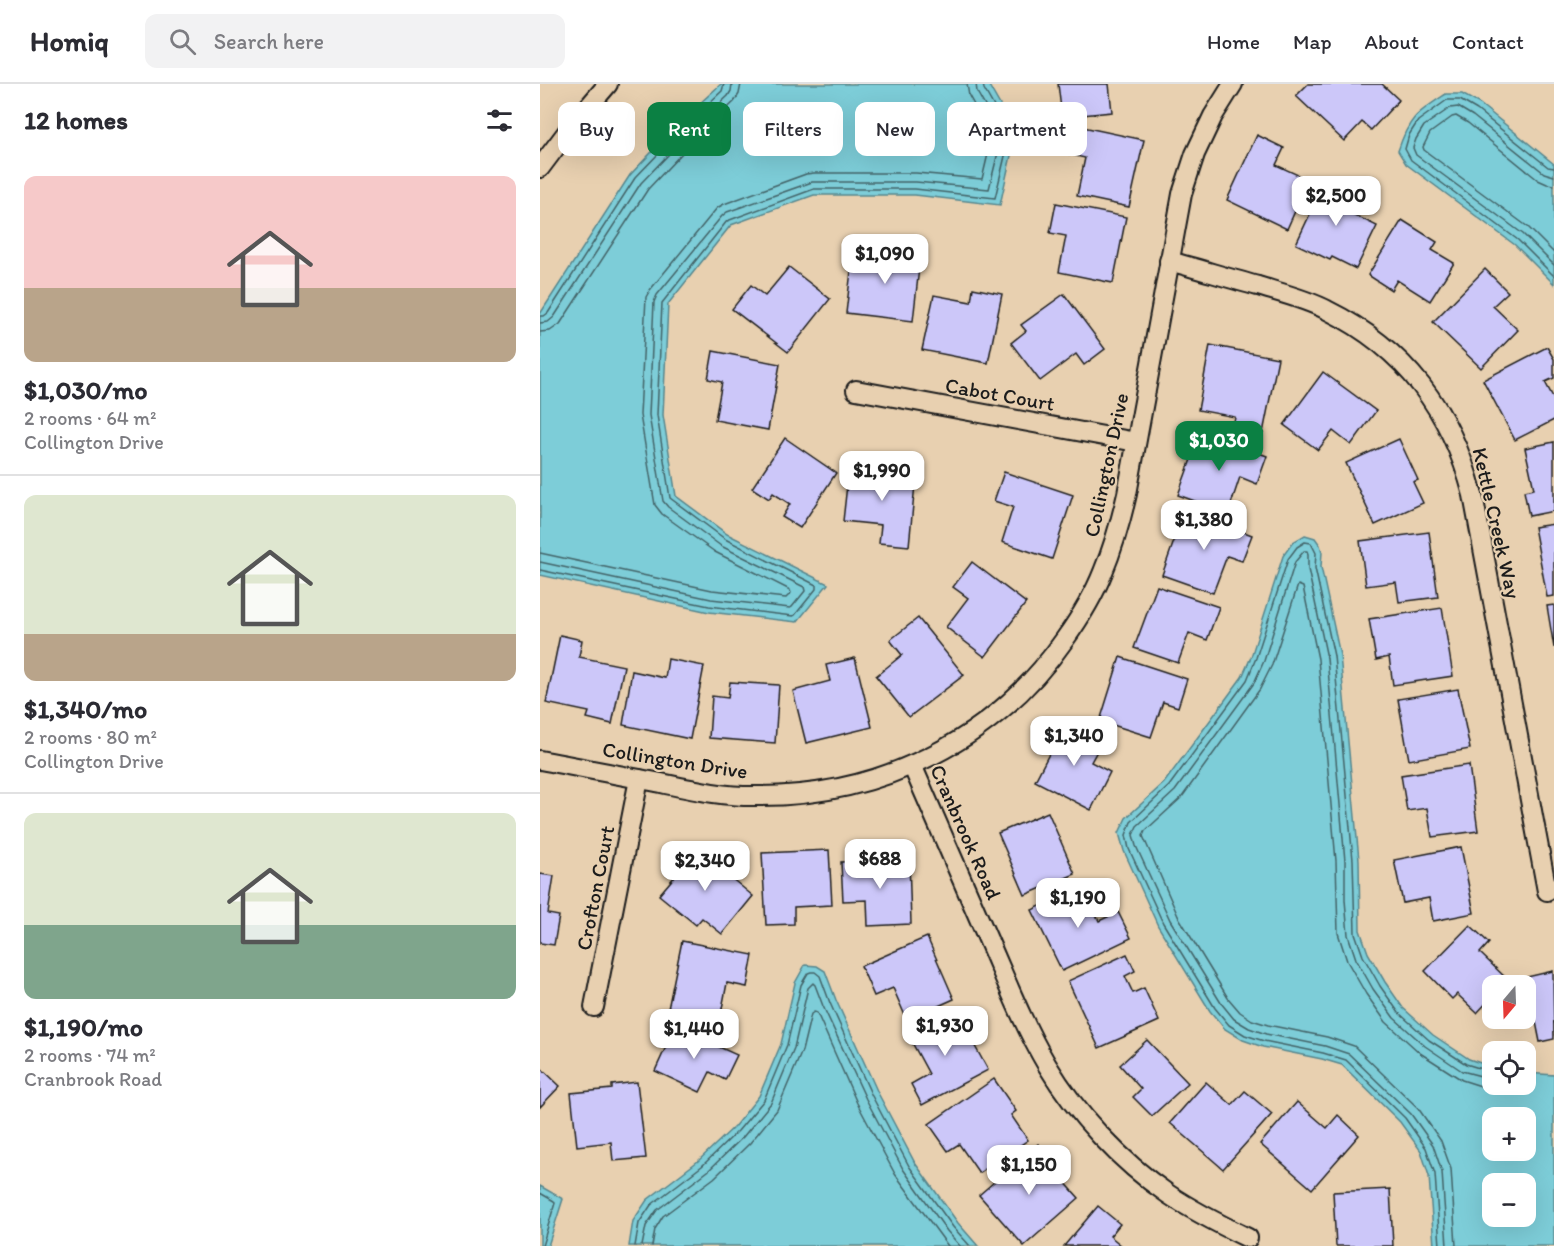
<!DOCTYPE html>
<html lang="en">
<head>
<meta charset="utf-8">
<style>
	:root { --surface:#fff; --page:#f2f2f3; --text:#2b2b33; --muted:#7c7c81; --line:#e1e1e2; --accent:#0b8043 }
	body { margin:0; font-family:Itim,sans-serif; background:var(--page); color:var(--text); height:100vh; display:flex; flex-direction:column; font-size:22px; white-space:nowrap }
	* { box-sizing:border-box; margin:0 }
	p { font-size:20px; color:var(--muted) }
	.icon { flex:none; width:33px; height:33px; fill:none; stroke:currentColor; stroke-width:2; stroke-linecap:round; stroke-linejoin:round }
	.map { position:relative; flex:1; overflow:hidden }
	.panel { display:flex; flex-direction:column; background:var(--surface); width:540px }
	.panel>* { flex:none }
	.top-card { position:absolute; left:18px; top:18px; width:570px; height:54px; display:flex; gap:12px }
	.needle { width:39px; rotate:199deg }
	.tools { position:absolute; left:942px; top:891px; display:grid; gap:12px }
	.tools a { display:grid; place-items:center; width:54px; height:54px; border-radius:12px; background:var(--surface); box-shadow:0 6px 24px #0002; font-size:30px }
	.price { position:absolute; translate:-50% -51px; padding:0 14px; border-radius:12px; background:#fff; color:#222; font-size:20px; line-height:39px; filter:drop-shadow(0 2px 3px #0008) }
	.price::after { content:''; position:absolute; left:50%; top:36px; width:18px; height:14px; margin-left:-9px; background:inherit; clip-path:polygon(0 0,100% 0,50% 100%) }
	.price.current { background:var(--accent); color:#fff }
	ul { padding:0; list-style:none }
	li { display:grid; align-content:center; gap:12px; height:318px; padding:0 24px }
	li+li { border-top:2px solid var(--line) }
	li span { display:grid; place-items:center; height:186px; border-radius:12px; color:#555 }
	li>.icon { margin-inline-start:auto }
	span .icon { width:108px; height:108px; fill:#fffc; stroke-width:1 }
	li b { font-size:26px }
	h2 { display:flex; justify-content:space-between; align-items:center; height:72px; padding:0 24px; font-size:26px }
	.pill { padding:0 21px; border-radius:12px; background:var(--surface); box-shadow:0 6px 24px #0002; font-size:21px; line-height:54px }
	.pill.current { background:var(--accent); color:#fff }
	header { display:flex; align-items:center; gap:36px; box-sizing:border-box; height:84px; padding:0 30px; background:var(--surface); border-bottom:2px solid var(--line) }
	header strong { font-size:28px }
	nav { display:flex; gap:33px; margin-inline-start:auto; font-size:21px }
	.search { width:420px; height:54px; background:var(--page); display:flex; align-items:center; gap:15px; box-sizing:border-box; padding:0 21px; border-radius:12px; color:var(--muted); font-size:22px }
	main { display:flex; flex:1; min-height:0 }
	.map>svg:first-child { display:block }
</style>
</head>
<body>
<header>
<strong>Homiq</strong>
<div class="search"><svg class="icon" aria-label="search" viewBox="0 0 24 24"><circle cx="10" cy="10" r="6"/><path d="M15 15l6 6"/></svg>Search here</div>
<nav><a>Home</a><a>Map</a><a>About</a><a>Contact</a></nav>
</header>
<main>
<section class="panel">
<h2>12 homes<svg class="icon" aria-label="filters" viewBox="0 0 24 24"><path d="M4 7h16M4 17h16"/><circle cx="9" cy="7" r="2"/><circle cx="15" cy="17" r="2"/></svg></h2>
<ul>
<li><span style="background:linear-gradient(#f6c9c9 60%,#b9a48a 0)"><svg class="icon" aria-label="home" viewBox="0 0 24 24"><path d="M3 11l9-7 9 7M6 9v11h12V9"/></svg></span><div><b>$1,030/mo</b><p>2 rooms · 64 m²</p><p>Collington Drive</p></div></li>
<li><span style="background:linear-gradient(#dfe7d0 75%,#b9a48a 0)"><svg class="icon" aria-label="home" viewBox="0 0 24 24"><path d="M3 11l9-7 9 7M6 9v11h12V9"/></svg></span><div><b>$1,340/mo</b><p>2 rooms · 80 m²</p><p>Collington Drive</p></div></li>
<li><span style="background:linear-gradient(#dfe7d0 60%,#7fa58c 0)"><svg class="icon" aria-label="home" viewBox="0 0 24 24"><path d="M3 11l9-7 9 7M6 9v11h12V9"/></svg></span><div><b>$1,190/mo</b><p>2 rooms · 74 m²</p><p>Cranbrook Road</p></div></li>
</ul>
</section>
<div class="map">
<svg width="1014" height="1162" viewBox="0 0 1014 1162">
	<rect width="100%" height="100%" fill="#e8d0b0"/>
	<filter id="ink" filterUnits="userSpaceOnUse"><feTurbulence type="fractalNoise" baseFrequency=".0167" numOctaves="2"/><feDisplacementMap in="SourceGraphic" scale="12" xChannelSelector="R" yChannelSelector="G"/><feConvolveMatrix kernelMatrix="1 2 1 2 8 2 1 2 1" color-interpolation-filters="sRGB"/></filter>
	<g filter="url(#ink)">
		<g fill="#7dcdd8" stroke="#56868d" stroke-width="1.5" fill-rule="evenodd">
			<path d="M181,0H448L476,49L460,121L375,111H274L191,141L128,220L123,331L136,412L187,450L288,500L257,538L169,528L0,491V230L90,91L146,32Z"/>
			<path d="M906,10H922L940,20L1014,80V200L975,161L866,80L858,67C869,33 877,29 906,10Z"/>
			<path d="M765,451L775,454L780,461L782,468L781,483L800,571L819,776L820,846L828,869L845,898L863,924L893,951L929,975L952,983V1000H986V989L1014,991V1162H894L889,1092L881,1067L860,1038L802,981L782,975L723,963L703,956L685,945L670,927L618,842L584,767L579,749L586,734L624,699L702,593L711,573L743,472L753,458ZM952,1034H986V1066H952ZM952,1100H986V1132H952Z"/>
			<path d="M265,881L277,882L285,887L296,916L338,1009L375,1079L418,1139L438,1162H89L93,1137L107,1116L158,1077L194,1043L219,1012L241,960L255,899Z"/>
			<path d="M0,1102L23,1115L8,1162H0Z"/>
		</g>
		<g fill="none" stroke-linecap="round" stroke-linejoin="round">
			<g stroke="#436367" stroke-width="1.5">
				<path d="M1014,84L1008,83L937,26L920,16H907L878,37L869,51L865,65L871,76L978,156L1014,192"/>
				<path d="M1014,92L1004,89L933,32L918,23L910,24L884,42L876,55L873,64L876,71L983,150L1014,181"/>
				<path d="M1014,101L1007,100L998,96L928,39L916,32L912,33L890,49L883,63L884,66L988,143L1014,169"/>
				<path d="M0,232H4L8,229L95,94L151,36L182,7L184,0"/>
				<path d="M0,239L8,238L14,233L101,99L156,42L188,12L191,7L192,0"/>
				<path d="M0,248L10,247L20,240L108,105L162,48L194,18L199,10L201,0"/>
				<path d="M0,469L172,506L246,514L251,509L250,506L175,468L122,430L115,421L100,331L106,213L110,206L177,124L184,120L266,90L274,89H376L442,95L452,53L429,12L427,0"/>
				<path d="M0,478L171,515L250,524L252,523L265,507L264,503L181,462L128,423L123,417L109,331L114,218L117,211L182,132L187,128L272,98H376L449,105L462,52L437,8L436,0"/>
				<path d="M0,486L169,522L253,532L255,531L276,505V501L185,455L130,414L117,331L122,219L187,137L274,105H375L455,114L470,51L444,5L443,0"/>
				<path d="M0,1109L14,1117L15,1119L2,1162"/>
				<path d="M95,1162L99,1139L111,1121L162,1082L198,1047L224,1016L247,961L261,901L268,889L271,888H275L280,892L290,919L332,1012L369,1082L413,1143L430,1162"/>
				<path d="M102,1162L106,1142L117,1126L168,1087L203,1053L231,1019L254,964L268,904L273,899L275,901L283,922L326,1015L363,1085L407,1147L420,1162"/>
				<path d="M112,1162L115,1145L123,1132L174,1094L210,1059L237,1026L262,967L271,930L274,928L277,929L317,1019L355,1090L408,1162"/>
				<path d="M900,1162L895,1090L886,1064L865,1034L806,976L783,969L724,957L705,951L689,941L675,924L623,839L589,765L586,751L591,738L629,702L707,596L716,574L748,475L757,463L765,458L771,459L776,469L775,484L794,572L813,776L815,849L823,872L840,902L859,929L889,956L926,980L952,988"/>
				<path d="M907,1162L902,1088L893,1061L871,1030L809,970L785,962L726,950L709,944L694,935L681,919L630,836L596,762L593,751L597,742L635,707L714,599L724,577L755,478L764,467H767L768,470V485L787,574L805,777V816L808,851L816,875L833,905L854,934L885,962L922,987L952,995"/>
				<path d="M916,1162L911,1085L901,1057L878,1024L814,962L787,953L728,941L712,936L700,928L688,914L638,832L603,752L605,747L642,713L720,605L732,581L758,501L763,503L778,575L796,777L798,849L807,877L826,910L846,938L880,969L922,996L950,1005L957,1004L965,1000"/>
			</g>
		</g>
		<g fill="#ccc7f9" stroke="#1c1c1c" stroke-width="1.5">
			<path d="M518,0H569L572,28L522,33Z"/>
			<path d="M768,0H842L859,16L831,46L822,38L804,57L756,12Z"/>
			<path d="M529,40L604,56L589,123L537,112L545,74L523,69Z"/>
			<path d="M717,51L744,64L736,81L769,96L747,145L687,116Z"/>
			<path d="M786,96L818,111L810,129L837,142L816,185L792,173L790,176L756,160Z"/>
			<path d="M516,119L586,133L573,199L519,188L526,152L510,149Z"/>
			<path d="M862,136L897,158L892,166L914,179L890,217L857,196L851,206L828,191Z"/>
			<path d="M355,163L381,166L373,237L306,229L313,170L353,175Z"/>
			<path d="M249,183L290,215L248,268L192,225L211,201L225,212Z"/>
			<path d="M945,185L968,208L953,222L978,246L941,284L893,238Z"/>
			<path d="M433,204L462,210L448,279L382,266L394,211L431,218Z"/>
			<path d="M524,210L565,265L544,281L536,270L500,297L471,259L486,247L481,241Z"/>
			<path d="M670,261L738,274L723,349L693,343L695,333L658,326Z"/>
			<path d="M1007,263L1014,275V294L1005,298L1014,315V336L975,356L943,296Z"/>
			<path d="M173,267L240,280L228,346L175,336L182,298L168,295Z"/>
			<path d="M783,288L836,327L811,361L793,347L778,366L744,341Z"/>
			<path d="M661,348L727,372L717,400L700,393L688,429L638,411Z"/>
			<path d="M245,354L296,389L260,444L242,433L250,420L233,409L229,415L212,404Z"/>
			<path d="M859,355L878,396L873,398L883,419L835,441L806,379Z"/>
			<path d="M1014,358V427L989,432L984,407L994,405L985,364Z"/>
			<path d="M309,383L376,390L369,462L339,459L341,441L303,437Z"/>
			<path d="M464,388L533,411L512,475L462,458L473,423L454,417Z"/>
			<path d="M645,426L712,451L702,477L687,472L673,509L622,491Z"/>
			<path d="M1014,440V512L1007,513L994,443Z"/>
			<path d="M889,448L898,513L859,518L856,498L826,502L820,457Z"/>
			<path d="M432,478L486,519L445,573L406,543L428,514L413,503Z"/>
			<path d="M617,502L679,523L667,556L649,549L638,579L594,564Z"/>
			<path d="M1014,521V564L1007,522Z"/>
			<path d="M902,524L913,592L853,601L849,573L836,576L829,535Z"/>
			<path d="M378,534L424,591L369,633L336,592L362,571L350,556Z"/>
			<path d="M20,551L42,556L39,573L84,582L72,640L47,634L49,628L6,619Z"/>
			<path d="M580,573L647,595L638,623L623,618L611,653L560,637Z"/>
			<path d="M315,574L332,643L266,659L253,607L290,597L286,581Z"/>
			<path d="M128,575L164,582L150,655L83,641L92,587L125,594Z"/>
			<path d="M190,598L239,601L235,659L169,654L172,612L188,614Z"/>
			<path d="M918,605L930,665L869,676L858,615Z"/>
			<path d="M526,637L563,656L551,678L570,688L551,726L495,697Z"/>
			<path d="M929,681L938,747L892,753L887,724L867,727L861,691Z"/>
			<path d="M508,728L535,790L485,811L458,749Z"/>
			<path d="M150,760L213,812L182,850L162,834L156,841L119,811L141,785L134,779Z"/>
			<path d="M921,763L934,829L893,837L889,814L863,819L854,776Z"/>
			<path d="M289,766L292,821L254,823V840L226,841L222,769Z"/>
			<path d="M369,775L371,840L328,842L327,816L303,817L301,778Z"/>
			<path d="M0,790L14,792L8,830L19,832L14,861L0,859Z"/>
			<path d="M541,802L559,837L578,828L591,854L522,887L492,826Z"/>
			<path d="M930,841L949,859L940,869L969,897L964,902H952V913L937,929L917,910L912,915L885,887Z"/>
			<path d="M387,853L414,915L367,936L353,904L334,912L321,882Z"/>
			<path d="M142,857L213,871L207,903L187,899L180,935L128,925Z"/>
			<path d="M587,870L595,887L585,892L593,909L604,904L619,937L559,964L528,897Z"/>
			<path d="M1013,887L1014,955L1000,958L987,893Z"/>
			<path d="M415,926L448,986L382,1021L371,1000L389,990L368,951Z"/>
			<path d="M135,943L197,971L185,996L170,988L160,1008L115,987Z"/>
			<path d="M607,956L648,999L612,1032L593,1013L601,1005L580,981Z"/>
			<path d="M0,983L20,1002L0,1023Z"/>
			<path d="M454,995L476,1027L471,1031L488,1056L439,1089L419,1060L408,1067L389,1040Z"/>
			<path d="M97,998L106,1074L73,1077L71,1058L37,1062L31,1009L72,1005V1001Z"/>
			<path d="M666,998L692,1021L705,1007L732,1030L683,1085L630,1039Z"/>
			<path d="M757,1018L787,1044L798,1031L819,1051L772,1105L720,1060Z"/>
			<path d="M498,1060L517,1082L513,1085L539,1114L484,1162L439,1111Z"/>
			<path d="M850,1105L853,1162H796L793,1108Z"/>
			<path d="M558,1122L580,1140L570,1152L582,1162H524Z"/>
		</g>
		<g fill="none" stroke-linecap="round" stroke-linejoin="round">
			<g stroke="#1c1c1c" stroke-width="22">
				<g id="minor">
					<path d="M0,84L27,48L68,0"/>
					<path d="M629,177C659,185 688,194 718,202C741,209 766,215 787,226C866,265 911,327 933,411L1007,807"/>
					<path d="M316,306L596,358"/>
					<path d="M0,676C39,683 77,691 116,698C150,705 184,713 219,712C342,712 455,656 525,555C540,534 554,511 563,488C574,462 581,436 587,410L642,110L655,70L673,32L693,0"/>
					<path d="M372,681C397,738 422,796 447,853C466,896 483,940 507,981C537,1031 580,1077 628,1110C653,1127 681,1141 708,1154"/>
					<path d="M54,923L99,695"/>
				</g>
			</g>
			<use href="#minor" stroke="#e8d0b0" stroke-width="18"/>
		</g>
	</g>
	<g text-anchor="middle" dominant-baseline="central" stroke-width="4.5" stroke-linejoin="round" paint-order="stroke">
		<g font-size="21" fill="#1c1c1c" stroke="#e8d0b0">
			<text transform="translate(460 310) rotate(10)">Cabot Court</text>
			<text transform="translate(566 381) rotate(-78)">Collington Drive</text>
			<text transform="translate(957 439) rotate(77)">Kettle Creek Way</text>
			<text transform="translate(135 676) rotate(9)">Collington Drive</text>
			<text transform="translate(426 748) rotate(66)">Cranbrook Road</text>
			<text transform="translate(55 804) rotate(-79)">Crofton Court</text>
		</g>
	</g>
</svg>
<div class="tools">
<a><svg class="needle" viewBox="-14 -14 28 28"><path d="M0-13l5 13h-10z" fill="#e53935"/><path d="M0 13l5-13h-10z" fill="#7c7c81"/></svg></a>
<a><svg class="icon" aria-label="locate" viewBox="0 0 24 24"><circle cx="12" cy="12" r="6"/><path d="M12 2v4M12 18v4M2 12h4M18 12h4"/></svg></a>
<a>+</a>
<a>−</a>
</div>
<b class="price" style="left:796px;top:143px">$2,500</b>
<b class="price" style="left:345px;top:201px">$1,090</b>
<b class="price current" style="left:679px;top:388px">$1,030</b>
<b class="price" style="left:342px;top:418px">$1,990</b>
<b class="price" style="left:664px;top:467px">$1,380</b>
<b class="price" style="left:534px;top:683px">$1,340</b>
<b class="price" style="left:340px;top:806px">$688</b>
<b class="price" style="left:165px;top:808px">$2,340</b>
<b class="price" style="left:538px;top:845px">$1,190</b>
<b class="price" style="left:405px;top:973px">$1,930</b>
<b class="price" style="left:154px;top:976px">$1,440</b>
<b class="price" style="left:489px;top:1112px">$1,150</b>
<div class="top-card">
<a class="pill">Buy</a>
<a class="pill current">Rent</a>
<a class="pill">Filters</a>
<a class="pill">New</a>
<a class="pill">Apartment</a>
</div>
</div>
</main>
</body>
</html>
